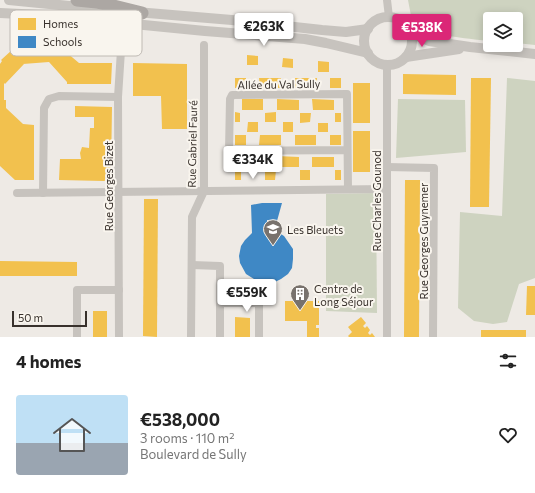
<!DOCTYPE html>
<html lang="en">
<head>
<meta charset="utf-8">
<style>
	:root { --surface:#fff; --page:#f6f6f6; --text:#222; --muted:#767676; --accent:#db2777 }
	body { margin:0; font-family:Commissioner,sans-serif; background:var(--page); color:var(--text); height:100vh; display:flex; flex-direction:column; font-size:15px; white-space:nowrap }
	* { box-sizing:border-box; margin:0 }
	p { font-size:13px; color:var(--muted) }
	.icon { flex:none; width:22px; height:22px; fill:none; stroke:currentColor; stroke-width:2; stroke-linecap:round; stroke-linejoin:round }
	.map { position:relative; height:337px; overflow:hidden }
	.drawer { display:flex; flex-direction:column; background:var(--surface); flex:1 }
	.drawer>* { flex:none }
	.controls { position:absolute; left:483px; top:12px; display:grid; gap:8px }
	.controls a { display:grid; place-items:center; width:40px; height:40px; border-radius:4px; background:var(--surface); box-shadow:0 2px 10px #0003; font-size:20px }
	.scale { position:absolute; left:12px; bottom:10px; width:75px; box-sizing:border-box; padding-left:4px; border:2px solid #38312c; border-top:0; font-size:11px; line-height:14px; white-space:nowrap; color:#38312c; -webkit-text-stroke:3px #f9f5ee; paint-order:stroke }
	.price { position:absolute; translate:-50% -34px; padding:0 9px; border-radius:4px; background:#fff; color:#222; font-size:13px; line-height:26px; filter:drop-shadow(0 1px 2px #0008) }
	.price::after { content:''; position:absolute; left:50%; top:24px; width:12px; height:9px; margin-left:-6px; background:inherit; clip-path:polygon(0 0,100% 0,50% 100%) }
	.price.selected { background:var(--accent); color:#fff }
	ul { padding:0; list-style:none }
	li { display:flex; align-items:center; gap:12px; height:100px; padding:0 16px }
	li span { display:grid; place-items:center; flex:none; width:112px; height:80px; border-radius:4px; color:#555 }
	li>.icon { margin-inline-start:auto }
	span .icon { width:48px; height:48px; fill:#fffc; stroke-width:1 }
	li b { font-size:17px }
	h2 { display:flex; justify-content:space-between; align-items:center; height:48px; padding:0 16px; font-size:17px }
	.map>svg:first-child { display:block }
</style>
</head>
<body>
<div class="map">
<svg width="535" height="337" viewBox="0 0 535 337">
	<rect width="100%" height="100%" fill="#eeeae5"/>
	<g fill="#ced3c0">
		<path d="M408,0H535V45L516,43V19H490V41C463,38 435,37 412,21Z"/>
		<path d="M507,78L535,81V278L519,284L507,322L493,324L474,321L458,308L460,212L502,216Z"/>
		<path d="M398,99L465,100L466,152L396,158Z"/>
		<path d="M376,193L377,313L326,311V194Z"/>
	</g>
	<g fill="#f2c14e">
		<path d="M12,42H23V44H34L33,42H56L60,47L79,63H112L111,84H67V82L49,62L23,64H24L5,84L4,83V100H6V108L23,124L34,125V180H15L0,166V64L2,61L1,60L12,50Z"/>
		<path d="M247,55L258,56V65H247Z"/>
		<path d="M283,58L293,59V68L282,67Z"/>
		<path d="M318,61L329,62V72H318Z"/>
		<path d="M133,63L187,64V129H162L161,96H133Z"/>
		<path d="M403,74L456,75V95L403,94Z"/>
		<rect x="235" y="78" width="11" height="10"/>
		<path d="M259,78H281V88H260Z"/>
		<path d="M295,78H317L316,88H295Z"/>
		<rect x="330" y="78" width="11" height="10"/>
		<path d="M471,78H491L489,207H470Z"/>
		<rect x="353" y="83" width="17" height="40"/>
		<rect x="242" y="99" width="21" height="11"/>
		<path d="M277,99L299,100V110H277Z"/>
		<path d="M312,99L334,100V110H313Z"/>
		<path d="M75,106L112,107L111,169H109V179L104,181L59,180L60,159H81L80,153L82,147L89,148L90,128H94V117H75Z"/>
		<path d="M235,112L240,113V122H235Z"/>
		<path d="M276,112V122H265V113Z"/>
		<path d="M300,113H311L310,122L300,123Z"/>
		<rect x="335" y="113" width="6" height="9"/>
		<path d="M248,122H258V132H247Z"/>
		<rect x="283" y="122" width="10" height="10"/>
		<rect x="318" y="123" width="10" height="9"/>
		<rect x="353" y="131" width="17" height="41"/>
		<rect x="235" y="135" width="11" height="10"/>
		<path d="M260,135H281V145H259Z"/>
		<rect x="295" y="135" width="21" height="10"/>
		<rect x="330" y="135" width="11" height="10"/>
		<path d="M242,156L263,157L264,167H242Z"/>
		<path d="M277,156L299,157V167H277Z"/>
		<rect x="312" y="157" width="22" height="10"/>
		<rect x="235" y="170" width="6" height="10"/>
		<path d="M265,170H276L275,180H265Z"/>
		<rect x="300" y="170" width="10" height="10"/>
		<rect x="335" y="170" width="6" height="10"/>
		<path d="M405,180H420L419,337H404Z"/>
		<path d="M144,199H158L157,337L143,336Z"/>
		<path d="M0,261L77,262V276H0Z"/>
		<path d="M527,286H535V315H526Z"/>
		<path d="M285,301H319V325H316V328H319V337H307V321H285Z"/>
		<rect x="93" y="311" width="14" height="26"/>
		<path d="M235,317L250,318V337H235Z"/>
		<path d="M361,317L366,323L363,326L365,328L367,326L370,330L368,333L370,335L372,333L375,337H349L348,336L352,332L348,327Z"/>
		<rect x="481" y="330" width="45" height="7"/>
	</g>
	<path fill="#3f88c5" d="M262,203H282L277,221L267,220V229L276,231L284,236L293,249V259L292,268L288,274L281,279L275,282L266,283L259,282L246,274L240,263L239,256L241,246L245,240L252,233L251,205Z"/>
	<g fill="none" stroke-linecap="round" stroke-linejoin="round">
		<g stroke="#c7c3be" stroke-width="8">
			<path d="M387,0L389,17"/>
			<path d="M347,150L229,151L230,99L232,95L347,94L348,189"/>
			<path d="M387,167L434,168L433,337"/>
			<path d="M17,193L387,189"/>
			<path d="M43,193L44,108L49,99L59,96L118,97"/>
			<path d="M192,265L220,266V337"/>
			<path d="M220,303H259V337"/>
			<path d="M77,337V290H119"/>
			<path d="M119,337L118,97L122,35"/>
			<path d="M191,337L192,217L204,191V45"/>
			<path d="M387,337V65"/>
		</g>
		<g stroke="#c7c3be" stroke-width="10">
			<path d="M9,0L110,10"/>
			<path d="M136,12L232,20L322,30L346,32L368,29"/>
			<path d="M0,13L42,15L205,31L305,39L326,43L368,53"/>
			<circle cx="388" cy="41" r="24"/>
			<path d="M411,33L429,41L470,47L535,54"/>
			<path d="M406,57L459,49"/>
		</g>
		<path stroke="#aca7a3" stroke-width="13" d="M77,0L97,2L142,13"/>
	</g>
	<defs>
		<g id="school-pin" transform="scale(1)"><path d="M0 17L-7.5 6A9.5 9.5 0 1 1 7.5 6Z" fill="#78726d" stroke="#f9f5ee"/><path d="M0-5L7-2L0 1L-7-2ZM-4 1L0 2.5L4 1V4Q0 6-4 4Z" fill="#fff"/></g>
		<g id="building-pin" transform="scale(1)"><path d="M0 17L-7.5 6A9.5 9.5 0 1 1 7.5 6Z" fill="#78726d" stroke="#f9f5ee"/><path d="M-4-6H4V6H1V3H-1V6H-4ZM-2.5-4.3h1.7v1.8h-1.7ZM.8-4.3h1.7v1.8H.8ZM-2.5-1h1.7V.8h-1.7ZM.8-1h1.7V.8H.8Z" fill="#fff"/></g>
	</defs>
	<g fill-rule="evenodd">
		<use href="#school-pin" x="273" y="229"/>
		<use href="#building-pin" x="300" y="294"/>
	</g>
	<g text-anchor="middle" dominant-baseline="central" stroke-width="4" stroke-linejoin="round" paint-order="stroke">
		<g font-size="11" fill="#38312c" stroke="#f9f5ee">
			<text transform="translate(279 84) rotate(-1)">Allée du Val Sully</text>
			<text transform="translate(192 144) rotate(-89)">Rue Gabriel Fauré</text>
			<text transform="translate(108 186) rotate(-90)">Rue Georges Bizet</text>
			<text transform="translate(376 201) rotate(-90)">Rue Charles Gounod</text>
			<text transform="translate(423 241) rotate(-90)">Rue Georges Guynemer</text>
		</g>
		<g font-size="11" fill="#38312c" stroke="#f9f5ee" text-anchor="start">
			<text x="287" y="229">Les Bleuets</text>
			<text x="314" y="288">Centre de<tspan x="314" dy="13">Long Séjour</tspan></text>
		</g>
	</g>
	<rect x="10" y="10" width="132" height="46" rx="6" fill="#f9f5ee" stroke="#bfbab4" stroke-width="1"/>
	<rect x="18" y="18" width="18" height="12" fill="#f2c14e"/>
	<rect x="18" y="36" width="18" height="12" fill="#3f88c5"/>
	<g font-size="11" fill="#38312c">
		<text x="43" y="28">Homes</text>
		<text x="43" y="46">Schools</text>
	</g>
</svg>
<div class="controls">
<a><svg class="icon" aria-label="layers" viewBox="0 0 24 24"><path d="M12 4l9 5-9 5-9-5zM3 14l9 5 9-5"/></svg></a>
</div>
<div class="scale">50 m</div>
<b class="price" style="left:264px;top:47px">€263K</b>
<b class="price selected" style="left:422px;top:48px">€538K</b>
<b class="price" style="left:253px;top:180px">€334K</b>
<b class="price" style="left:247px;top:313px">€559K</b>
</div>
<section class="drawer">
<h2>4 homes<svg class="icon" aria-label="filters" viewBox="0 0 24 24"><path d="M4 7h16M4 17h16"/><circle cx="9" cy="7" r="2"/><circle cx="15" cy="17" r="2"/></svg></h2>
<ul>
<li><span style="background:linear-gradient(#bfe0f5 60%,#9aa5b1 0)"><svg class="icon" aria-label="home" viewBox="0 0 24 24"><path d="M3 11l9-7 9 7M6 9v11h12V9"/></svg></span><div><b>€538,000</b><p>3 rooms · 110 m²</p><p>Boulevard de Sully</p></div><svg class="icon" aria-label="heart" viewBox="0 0 24 24"><path d="M12 20l-8-8c-3-5 5-10 8-4 3-6 11-1 8 4z"/></svg></li>
</ul>
</section>
</body>
</html>
